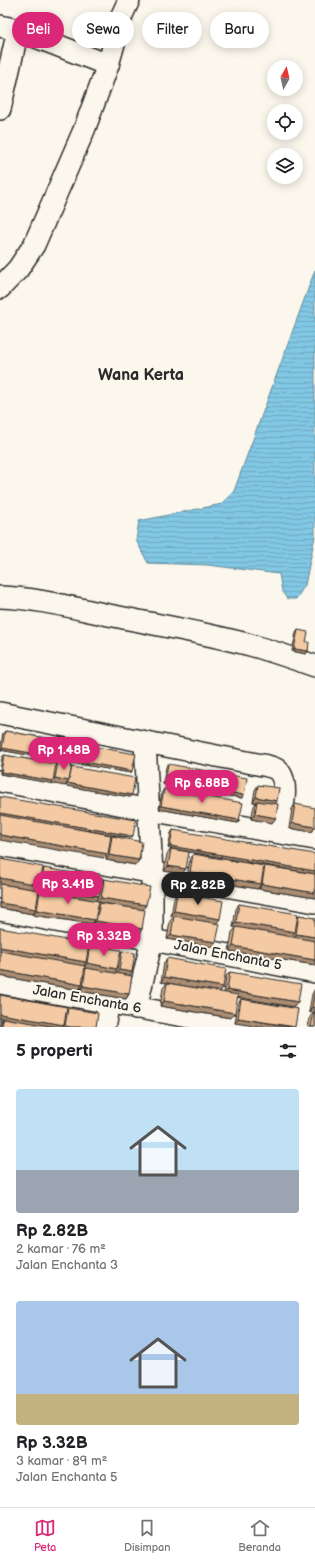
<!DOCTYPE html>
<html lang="id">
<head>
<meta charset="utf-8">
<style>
	:root { --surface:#fff; --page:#f2f2f2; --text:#202124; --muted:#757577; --line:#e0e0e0; --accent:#db2777 }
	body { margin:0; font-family:"Balsamiq Sans",sans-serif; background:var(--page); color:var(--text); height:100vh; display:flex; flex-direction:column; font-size:15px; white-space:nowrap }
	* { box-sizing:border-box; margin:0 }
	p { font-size:13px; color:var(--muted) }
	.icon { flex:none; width:22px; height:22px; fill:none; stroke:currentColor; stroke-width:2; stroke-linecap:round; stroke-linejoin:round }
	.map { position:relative; height:1027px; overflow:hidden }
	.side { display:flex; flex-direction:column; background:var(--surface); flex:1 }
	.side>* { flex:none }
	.guide { position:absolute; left:12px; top:12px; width:291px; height:36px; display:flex; gap:8px }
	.needle { width:26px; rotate:8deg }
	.controls { position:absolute; left:267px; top:60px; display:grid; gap:8px }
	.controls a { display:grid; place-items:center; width:36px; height:36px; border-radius:50%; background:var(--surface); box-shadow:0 2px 10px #0003; font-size:20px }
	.price { position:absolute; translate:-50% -34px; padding:0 9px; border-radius:14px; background:var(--accent); color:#fff; font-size:13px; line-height:26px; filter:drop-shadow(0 1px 2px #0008) }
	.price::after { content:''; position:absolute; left:50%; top:24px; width:12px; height:9px; margin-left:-6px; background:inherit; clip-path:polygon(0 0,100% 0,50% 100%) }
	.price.selected { background:#222; color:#fff }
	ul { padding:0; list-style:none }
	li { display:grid; align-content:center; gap:8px; height:212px; padding:0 16px }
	li span { display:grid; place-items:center; height:124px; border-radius:4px; color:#555 }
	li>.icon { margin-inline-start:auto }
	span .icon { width:72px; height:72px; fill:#fffc; stroke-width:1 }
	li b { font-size:17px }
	h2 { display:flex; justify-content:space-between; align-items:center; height:48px; padding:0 16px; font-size:17px }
	.tag { padding:0 14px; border-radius:18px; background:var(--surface); box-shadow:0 2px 10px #0003; font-size:14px; line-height:36px }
	.tag.selected { background:var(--accent); color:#fff }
	.tab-bar { display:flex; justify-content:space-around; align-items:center; height:56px; border-top:1px solid var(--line); background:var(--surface); font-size:11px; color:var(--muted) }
	.tab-bar a { display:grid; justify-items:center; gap:2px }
	.tab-bar .selected { color:var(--accent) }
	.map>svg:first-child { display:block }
</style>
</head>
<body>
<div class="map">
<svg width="315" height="1027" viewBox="0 0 315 1027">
	<defs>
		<pattern id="water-rules" width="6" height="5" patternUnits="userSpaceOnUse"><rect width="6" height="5" fill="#82c7e3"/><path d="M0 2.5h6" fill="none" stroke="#70abc3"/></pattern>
	</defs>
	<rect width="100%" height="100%" fill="#fbf7ec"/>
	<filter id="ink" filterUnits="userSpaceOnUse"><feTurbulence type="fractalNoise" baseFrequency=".025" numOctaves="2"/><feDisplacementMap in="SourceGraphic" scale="8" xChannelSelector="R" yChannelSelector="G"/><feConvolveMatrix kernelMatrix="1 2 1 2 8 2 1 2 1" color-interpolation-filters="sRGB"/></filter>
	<g filter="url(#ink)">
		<path fill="url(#water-rules)" stroke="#5f8999" d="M315,270V536L305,585L296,599H287L282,591L279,574L208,565L148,563L136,540L139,521L222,504L234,491Z"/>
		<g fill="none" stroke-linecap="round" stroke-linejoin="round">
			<g stroke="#2b2b2b" stroke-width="24">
				<g id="minor">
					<path d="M0,26L18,30L108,65"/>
					<path d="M0,109L18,30"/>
					<path d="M0,288L18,269L34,245L84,130L108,65L122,15L129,0"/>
					<path d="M0,597C34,598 66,606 99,613C151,624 203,632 254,646C275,652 295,659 315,666"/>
					<path d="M0,713L257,764C263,765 271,766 276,769C292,780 281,816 278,832"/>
					<path d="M0,781L149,810L315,839"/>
					<path d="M0,845L315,902"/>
					<path d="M0,910L315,972"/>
					<path d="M0,983L245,1027"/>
					<path d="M136,1008L152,940V873L145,742"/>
					<path d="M104,1027L109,1003"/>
				</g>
			</g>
			<use href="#minor" stroke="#fbf7ec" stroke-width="21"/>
		</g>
		<g fill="#d1ae8c" stroke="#2b2b2b">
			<path d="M298,630L306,642L308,651L306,654L292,651L296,633Z"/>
			<path d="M5,731L57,740L59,738L72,743L131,773L0,750L3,733Z"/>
			<path d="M4,755L56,764L58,762L72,767L130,797L0,774V770L2,757Z"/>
			<path d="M168,764L244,795L242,798L163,784L166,767Z"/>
			<path d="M258,785L275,804L272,823L251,819L254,806L256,803L253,802L255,790Z"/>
			<path d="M164,789L239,820L238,823L159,809L162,792Z"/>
			<path d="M0,797L133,836L131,838L80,830L110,839L112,836L139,860L136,865L106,860V856L104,858Z"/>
			<path d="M295,804L315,827L312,832L289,828L292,809Z"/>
			<path d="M173,830L315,874L189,852L182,874L164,871L167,854L171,849L168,848L171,833Z"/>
			<path d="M193,854L264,868L265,866L315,874V898L259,889V886L258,889L187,877L190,858Z"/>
			<path d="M0,859L43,869L44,868L102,882L104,879L143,910L142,929L139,934L93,926L94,922L92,924L33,915L34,912L33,914L0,908Z"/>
			<path d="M177,893L217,924L213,947L167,939L170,921L174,916H171L174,898Z"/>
			<path d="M239,904L297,918L299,915L315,918V965L229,951L232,932L236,928L233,927L236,909Z"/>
			<path d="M0,928L88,948L90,945L120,955L122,951L130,975L129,994L126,999L80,991L81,987L79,990L0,976Z"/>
			<path d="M167,958L223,987L220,992L161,982L164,963Z"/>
			<path d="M230,972L294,1007L237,997L231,1018L160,1006L163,988L167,983L224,993L226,976Z"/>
			<path d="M315,989V1027H308L310,1017L313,1013L309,1012L312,994Z"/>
			<path d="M0,995L67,1009L68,1008L96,1027H0Z"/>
			<path d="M241,999L295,1027L235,1023L238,1004Z"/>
		</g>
		<g fill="#aa8d72" stroke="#2b2b2b">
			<path d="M294,649L308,651L306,654L292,651Z"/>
			<path d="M2,748L54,757L56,754L70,757L66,762L0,750Z"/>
			<path d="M68,759L132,771L131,773L66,762Z"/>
			<path d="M1,772L53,781L55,778L69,781L65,786L0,774Z"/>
			<path d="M165,781L244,795L242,798L163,784Z"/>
			<path d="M67,783L132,795L130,797L66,786Z"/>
			<path d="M256,797L277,801L274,806L257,801L256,803L253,802Z"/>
			<path d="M161,806L239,820L238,823L159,809Z"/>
			<path d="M0,813L133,836L131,838L0,816Z"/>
			<path d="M255,814L276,818L272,823L251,819Z"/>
			<path d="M292,823L315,827L312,832L289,828Z"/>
			<path d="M0,835L108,854L104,858L0,840Z"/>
			<path d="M170,846L315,871V874L168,848Z"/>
			<path d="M109,855L139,860L136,865L106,860Z"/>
			<path d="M168,866L186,869L182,874L164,871Z"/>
			<path d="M190,872L261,884L258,889L187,877Z"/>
			<path d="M0,878L40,885L37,890L0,884Z"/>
			<path d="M262,884L315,893V898L259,889Z"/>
			<path d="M41,886L99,896L96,901L38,891Z"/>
			<path d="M101,898L146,905L143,910L97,902Z"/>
			<path d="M0,903L36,909L33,914L0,908Z"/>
			<path d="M37,910L95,920L92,924L33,915Z"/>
			<path d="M174,911L220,919L216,924L171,916Z"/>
			<path d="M96,921L142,929L139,934L93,926Z"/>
			<path d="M236,922L295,932L291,937L233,927Z"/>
			<path d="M296,934L315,937V943L292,939Z"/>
			<path d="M171,935L216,942L213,947L167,939Z"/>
			<path d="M233,946L315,960V965L229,951Z"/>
			<path d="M0,947L86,962L83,967L0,952Z"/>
			<path d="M87,963L117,969L114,974L84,968Z"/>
			<path d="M0,970L82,985L79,990L0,976Z"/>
			<path d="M119,970L132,972L128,977L116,975Z"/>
			<path d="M164,977L223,987L220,992L161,982Z"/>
			<path d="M83,986L129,994L126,999L80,991Z"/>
			<path d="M227,990L298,1002L294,1007L223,995Z"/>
			<path d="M164,1001L235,1013L231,1018L160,1006Z"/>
			<path d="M312,1007L315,1008V1013L309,1012Z"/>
			<path d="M0,1014L64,1025L63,1027H43L3,1018L2,1020H0Z"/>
			<path d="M238,1018L292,1027H260L235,1023Z"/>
		</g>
		<g fill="#f3caa3" stroke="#2b2b2b">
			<path d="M298,630L308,632L306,642H309L308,651L294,649Z"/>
			<path d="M5,731L57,740L54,757L2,748Z"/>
			<path d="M59,738L73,740L70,757L56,754Z"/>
			<path d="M72,743L136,754L132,771L68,759L70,757Z"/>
			<path d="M4,755L56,764L53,781L1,772Z"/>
			<path d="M58,762L72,764L69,781L55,778Z"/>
			<path d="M168,764L247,778L244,795L165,781Z"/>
			<path d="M72,767L135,778L132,795L67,783L69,781Z"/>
			<path d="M258,785L279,788L277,801L256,797Z"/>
			<path d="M164,789L243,803L239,820L161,806Z"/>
			<path d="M0,797L136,820L133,836L0,813Z"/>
			<path d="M257,801L278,804L276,818L255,814Z"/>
			<path d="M295,804L315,808V827L292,823Z"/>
			<path d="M0,815L111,835L108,854L0,835Z"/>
			<path d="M173,830L315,854V871L170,846Z"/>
			<path d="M112,836L142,842L139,860L109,855Z"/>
			<path d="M171,849L189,852L186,869L168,866Z"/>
			<path d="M193,854L264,866L261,884L190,872Z"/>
			<path d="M0,859L43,867L40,885L0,878Z"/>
			<path d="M265,866L315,874V893L262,884Z"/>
			<path d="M44,868L103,878L99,896L41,886Z"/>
			<path d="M104,879L150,887L146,905L101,898Z"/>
			<path d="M0,884L39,890L36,909L0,903Z"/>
			<path d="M40,891L99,901L95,920L37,910Z"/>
			<path d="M177,893L223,901L220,919L174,911Z"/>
			<path d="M100,903L145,910L142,929L96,921Z"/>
			<path d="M239,904L298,914L295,932L236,922Z"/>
			<path d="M299,915L315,918V937L296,934Z"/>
			<path d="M174,916L220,924L216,942L171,935Z"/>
			<path d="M236,927L315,941V960L233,946Z"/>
			<path d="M0,928L89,944L86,962L0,947Z"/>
			<path d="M90,945L121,950L117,969L87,963Z"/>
			<path d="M0,951L85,966L82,985L0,970Z"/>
			<path d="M122,951L135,953L132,972L119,970Z"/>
			<path d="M167,958L226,969L223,987L164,977Z"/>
			<path d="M86,968L132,976L129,994L83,986Z"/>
			<path d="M230,972L301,984L298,1002L227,990Z"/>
			<path d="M167,983L238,995L235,1013L164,1001Z"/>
			<path d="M315,989V1008L312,1007Z"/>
			<path d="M0,995L67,1007L64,1025L0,1014Z"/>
			<path d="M241,999L298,1009L295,1027L238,1018Z"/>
			<path d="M68,1008L98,1013L96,1027H71L65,1026Z"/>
			<path d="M314,1012H315V1027H311Z"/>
			<path d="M0,1017L2,1018L0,1027Z"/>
			<path d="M3,1018L57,1027H2Z"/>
		</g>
	</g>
	<g text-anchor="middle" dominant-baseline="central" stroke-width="4" stroke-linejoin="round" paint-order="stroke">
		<g font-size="14" fill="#2b2b2b" stroke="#fbf7ec">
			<text transform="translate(228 955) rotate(11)">Jalan Enchanta 5</text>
			<text transform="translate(87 999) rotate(10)">Jalan Enchanta 6</text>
		</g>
		<g font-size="16" font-weight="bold" fill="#2b2b2b" stroke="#fbf7ec">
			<text x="141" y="375">Wana Kerta</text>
		</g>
	</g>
</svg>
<div class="controls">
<a><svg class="needle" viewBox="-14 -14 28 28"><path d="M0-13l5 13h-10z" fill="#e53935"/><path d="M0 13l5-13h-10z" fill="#757577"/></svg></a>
<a><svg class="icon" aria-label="locate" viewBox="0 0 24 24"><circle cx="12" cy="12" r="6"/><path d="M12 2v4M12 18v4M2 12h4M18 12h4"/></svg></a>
<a><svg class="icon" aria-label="layers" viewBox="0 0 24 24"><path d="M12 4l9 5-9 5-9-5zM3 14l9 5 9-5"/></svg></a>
</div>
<b class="price" style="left:64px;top:771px">Rp 1.48B</b>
<b class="price" style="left:202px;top:804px">Rp 6.88B</b>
<b class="price" style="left:68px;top:905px">Rp 3.41B</b>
<b class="price selected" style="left:198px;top:906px">Rp 2.82B</b>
<b class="price" style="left:104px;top:957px">Rp 3.32B</b>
<div class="guide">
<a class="tag selected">Beli</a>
<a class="tag">Sewa</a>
<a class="tag">Filter</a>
<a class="tag">Baru</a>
</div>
</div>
<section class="side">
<h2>5 properti<svg class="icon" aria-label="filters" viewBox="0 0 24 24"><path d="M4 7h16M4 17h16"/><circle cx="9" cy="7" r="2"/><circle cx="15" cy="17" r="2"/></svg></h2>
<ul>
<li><span style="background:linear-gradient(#bfe0f5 65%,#9aa5b1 0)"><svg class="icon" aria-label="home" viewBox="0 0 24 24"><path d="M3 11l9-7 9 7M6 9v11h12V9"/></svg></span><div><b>Rp 2.82B</b><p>2 kamar · 76 m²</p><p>Jalan Enchanta 3</p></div></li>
<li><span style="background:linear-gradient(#a9c7e8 75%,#c2b280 0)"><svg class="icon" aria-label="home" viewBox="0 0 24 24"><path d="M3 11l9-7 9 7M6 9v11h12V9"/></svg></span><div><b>Rp 3.32B</b><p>3 kamar · 89 m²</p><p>Jalan Enchanta 5</p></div></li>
</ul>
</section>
<nav class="tab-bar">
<a class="selected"><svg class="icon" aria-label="map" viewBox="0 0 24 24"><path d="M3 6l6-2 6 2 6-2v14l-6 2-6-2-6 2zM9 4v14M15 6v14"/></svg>Peta</a>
<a><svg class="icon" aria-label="saved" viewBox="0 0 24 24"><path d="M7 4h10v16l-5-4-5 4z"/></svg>Disimpan</a>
<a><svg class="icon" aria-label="home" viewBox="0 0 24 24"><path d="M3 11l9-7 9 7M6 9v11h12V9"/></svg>Beranda</a>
</nav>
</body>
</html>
